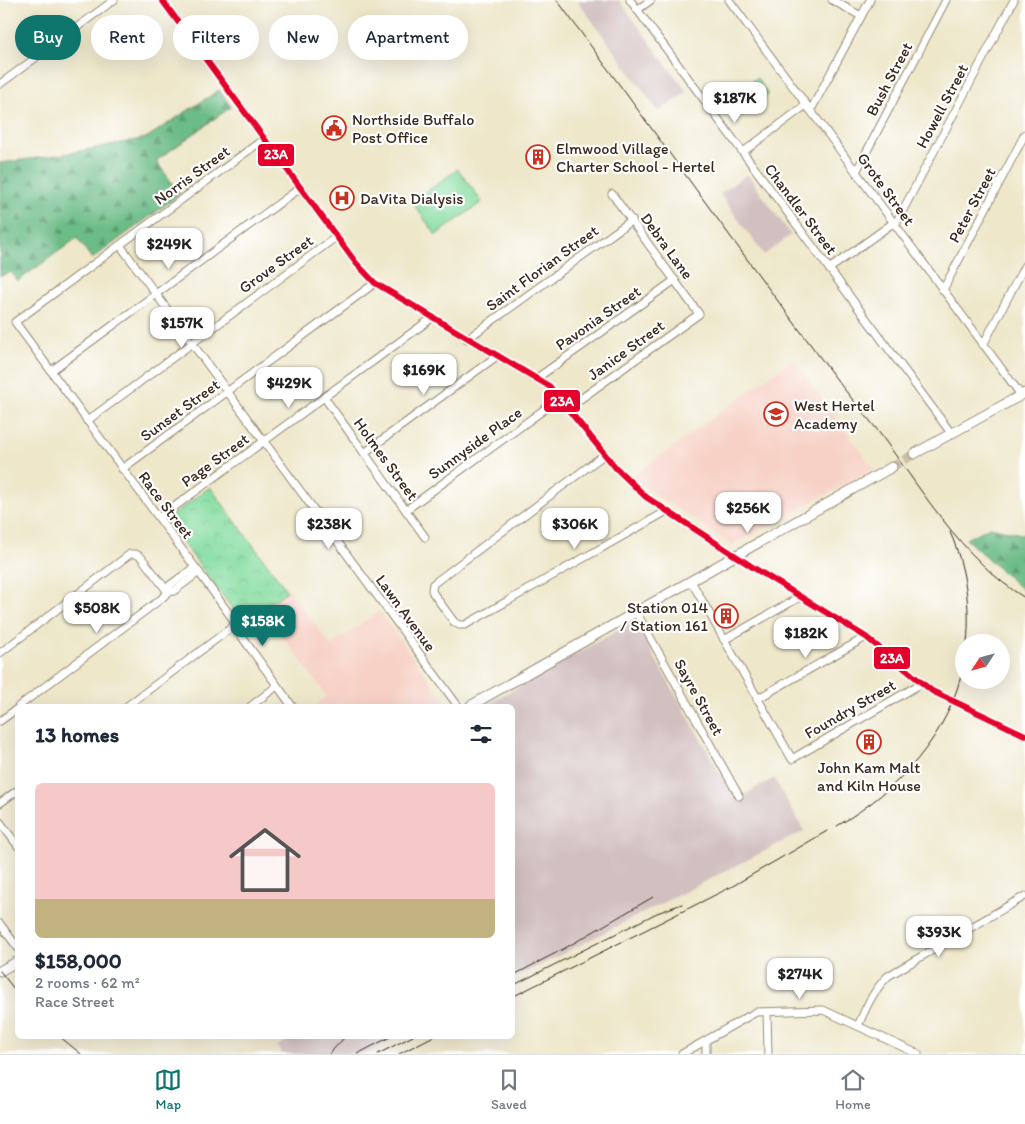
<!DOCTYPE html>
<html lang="en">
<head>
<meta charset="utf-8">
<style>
	:root { --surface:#fff; --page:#f2f2f3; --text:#1f2937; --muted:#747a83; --line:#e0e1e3; --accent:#0f766e }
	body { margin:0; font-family:Itim,sans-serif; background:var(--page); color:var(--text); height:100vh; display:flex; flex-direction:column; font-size:19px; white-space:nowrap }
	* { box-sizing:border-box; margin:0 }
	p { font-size:16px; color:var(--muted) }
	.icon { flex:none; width:28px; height:28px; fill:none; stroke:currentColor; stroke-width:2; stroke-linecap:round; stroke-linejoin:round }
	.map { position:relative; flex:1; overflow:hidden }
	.side { position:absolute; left:15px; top:704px; width:500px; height:335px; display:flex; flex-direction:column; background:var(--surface); border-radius:8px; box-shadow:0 5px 20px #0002 }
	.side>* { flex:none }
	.top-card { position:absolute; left:15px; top:15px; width:500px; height:45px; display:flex; gap:10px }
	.needle { width:32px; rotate:234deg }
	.fabs { position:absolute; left:955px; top:634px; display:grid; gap:10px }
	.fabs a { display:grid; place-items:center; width:55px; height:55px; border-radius:50%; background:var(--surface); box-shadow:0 5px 20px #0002; font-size:25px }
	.price { position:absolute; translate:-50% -42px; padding:0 11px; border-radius:10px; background:#fff; color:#222; font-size:16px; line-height:32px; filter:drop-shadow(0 1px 2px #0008) }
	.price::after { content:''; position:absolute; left:50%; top:30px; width:15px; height:11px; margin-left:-8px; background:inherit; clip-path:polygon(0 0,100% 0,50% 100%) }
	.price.active { background:var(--accent); color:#fff }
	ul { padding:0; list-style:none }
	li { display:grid; align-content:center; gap:10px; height:265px; padding:0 20px }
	li span { display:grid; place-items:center; height:155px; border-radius:8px; color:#555 }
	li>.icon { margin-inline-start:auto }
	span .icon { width:90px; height:90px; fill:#fffc; stroke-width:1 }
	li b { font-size:21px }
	h2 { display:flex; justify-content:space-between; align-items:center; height:60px; padding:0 20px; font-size:21px }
	.chip { padding:0 18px; border-radius:22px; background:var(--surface); box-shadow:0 5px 20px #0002; font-size:18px; line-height:45px }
	.chip.active { background:var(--accent); color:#fff }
	.tabs { display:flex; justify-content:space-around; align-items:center; height:70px; border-top:1px solid var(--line); background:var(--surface); font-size:14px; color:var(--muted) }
	.tabs a { display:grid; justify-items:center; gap:2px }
	.tabs .active { color:var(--accent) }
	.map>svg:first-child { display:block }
</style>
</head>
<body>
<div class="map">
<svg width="1025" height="1054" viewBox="0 0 1025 1054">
	<defs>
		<pattern id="grass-dots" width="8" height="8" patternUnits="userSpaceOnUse" patternTransform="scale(1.25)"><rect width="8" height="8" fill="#86dda1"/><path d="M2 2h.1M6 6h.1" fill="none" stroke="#75be8a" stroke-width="1.8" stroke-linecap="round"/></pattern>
		<pattern id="forest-firs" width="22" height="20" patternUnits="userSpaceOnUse" patternTransform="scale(1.25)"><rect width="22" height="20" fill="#6cbc87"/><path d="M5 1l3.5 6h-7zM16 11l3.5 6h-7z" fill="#5a996e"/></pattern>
		<pattern id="park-crowns" width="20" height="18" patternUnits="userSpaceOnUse" patternTransform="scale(1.25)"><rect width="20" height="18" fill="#86dda1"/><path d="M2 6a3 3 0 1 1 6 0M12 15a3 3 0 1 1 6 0" fill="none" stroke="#75be8a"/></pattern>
	</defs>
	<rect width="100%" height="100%" fill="#fff"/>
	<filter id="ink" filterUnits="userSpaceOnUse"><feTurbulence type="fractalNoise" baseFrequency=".02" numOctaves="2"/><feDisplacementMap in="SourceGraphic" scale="10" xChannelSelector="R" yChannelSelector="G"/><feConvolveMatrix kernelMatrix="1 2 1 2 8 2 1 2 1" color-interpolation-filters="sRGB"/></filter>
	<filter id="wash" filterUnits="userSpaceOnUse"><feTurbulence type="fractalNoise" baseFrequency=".0096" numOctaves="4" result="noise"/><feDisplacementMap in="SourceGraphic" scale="20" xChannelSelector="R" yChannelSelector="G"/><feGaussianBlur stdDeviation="1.12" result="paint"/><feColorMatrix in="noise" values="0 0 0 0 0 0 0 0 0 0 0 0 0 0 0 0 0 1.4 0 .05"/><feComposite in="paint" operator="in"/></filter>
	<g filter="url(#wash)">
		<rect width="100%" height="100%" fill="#eee7ca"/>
		<g fill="#f7d1c6">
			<path d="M793,359L874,469L732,545L643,486L633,476Z"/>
			<path d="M289,589L331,646L379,611L448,706H314L327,696L262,609Z"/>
		</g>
		<g fill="#d2bfbf">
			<path d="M577,0H619L687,92L659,112Z"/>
			<path d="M747,174L791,235L764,255L720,194Z"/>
			<path d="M634,621L735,800L774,778L804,831L513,979L512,706H484Z"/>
			<path d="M295,1036H400L365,1054H282L277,1046Z"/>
		</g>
		<path fill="url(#grass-dots)" stroke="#608460" d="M757,78L768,95L759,102L755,98L744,106L747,110L741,115L738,111L740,107L739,103L735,101L731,102L727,96L737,88L740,93L753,83L752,81Z"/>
		<g fill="url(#forest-firs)" stroke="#547352">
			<path d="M219,90L231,107L156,161L180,194L92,259L77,238L18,281L11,272L0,276V163L59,155L146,138Z"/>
			<path d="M990,527L1025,535V592L966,539Z"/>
		</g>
		<path fill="url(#park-crowns)" stroke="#608460" d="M210,487L287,591L243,623L166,520Z"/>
		<path fill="#86dda1" stroke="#608460" d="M458,169L482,202L436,235L412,202Z"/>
	</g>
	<g filter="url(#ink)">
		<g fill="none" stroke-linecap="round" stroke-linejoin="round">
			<path stroke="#cac1a8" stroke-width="9" stroke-dasharray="9 4.5" stroke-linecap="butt" d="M892,467L914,454"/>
			<g stroke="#948874" stroke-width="9">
				<g id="minor">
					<path d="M162,0L356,263L375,283L549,386L616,468L646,497L754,568L866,637L932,691L1025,735"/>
					<path d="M630,0L951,433"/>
					<path d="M729,0L1021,395"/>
					<path d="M832,0L861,16"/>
					<path d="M637,10L651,0"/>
					<path d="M0,84L114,0"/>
					<path d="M809,109L813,106L870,0"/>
					<path d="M264,139L15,322L214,593L232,618L237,630L292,706"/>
					<path d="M743,152L806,105"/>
					<path d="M856,172L946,0"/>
					<path d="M895,225L1014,0"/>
					<path d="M120,245L458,706"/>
					<path d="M829,269L893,223"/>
					<path d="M943,290L1025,134"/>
					<path d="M467,339L632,220"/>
					<path d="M983,345L1025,265"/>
					<path d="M51,371L300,188"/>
					<path d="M537,378L675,280"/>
					<path d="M324,397L425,537"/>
					<path d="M568,408L699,314L612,194"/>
					<path d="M87,421L336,237"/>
					<path d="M364,453L497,356"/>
					<path d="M605,454L433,584L432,590L433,593L454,622L459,625H465L667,511"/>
					<path d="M122,469L375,283"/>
					<path d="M406,510L560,398"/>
					<path d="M159,518L432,318"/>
					<path d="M691,581L792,759L922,683"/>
					<path d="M168,592L170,585L195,567"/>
					<path d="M168,592L174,591L199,572"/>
					<path d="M636,612L739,796"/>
					<path d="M724,640L800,597"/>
					<path d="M0,653L130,554H136L141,557L168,592L161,599L19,706"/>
					<path d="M757,699L866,637"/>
					<path d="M127,706L235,625"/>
					<path d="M251,706L277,686"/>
					<path d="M0,721L18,708"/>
					<path d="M0,803L18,790"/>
					<path d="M0,822L18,846"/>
					<path d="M0,924L18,948"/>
					<path d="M767,1012L768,1054"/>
					<path d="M858,1026C866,1007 873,991 888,976L1025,896"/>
					<path d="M706,1041V1054"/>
					<path d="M682,1054L756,1012L823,1010L918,1054"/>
				</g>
			</g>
			<g stroke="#948874" stroke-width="11">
				<g id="major">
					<path d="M914,454L1025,393"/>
					<path d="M470,706L892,467"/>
					<path d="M0,971L18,961"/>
				</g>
			</g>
			<use href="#minor" stroke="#fff" stroke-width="7"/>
			<use href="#major" stroke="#fff" stroke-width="9"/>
			<g stroke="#3b2a1e" stroke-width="1">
				<path d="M557,0C650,125 740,252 834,376C847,393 861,410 875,427C919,485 962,560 1025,598"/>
				<path d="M950,532C965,566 971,606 967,642"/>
				<path d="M837,826C898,790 950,736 964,663"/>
				<path d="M788,854L827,831"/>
				<path d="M0,971L18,994"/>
				<path d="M512,976L567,947L653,897"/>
				<path d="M512,986L657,913L682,904"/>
				<path d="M512,997L731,887L784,856"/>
				<path d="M59,1036L81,1054"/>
				<path d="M329,1054L346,1036"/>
				<path d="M357,1054L392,1036"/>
				<path d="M378,1054L413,1036"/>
				<path d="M399,1054L434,1036"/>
			</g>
			<g stroke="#fff" stroke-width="10">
				<path id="bus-1" d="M162,0L356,263L375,283L549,386L616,468L646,497L754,568L866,637L932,691L1025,735"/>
			</g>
			<use href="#bus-1" stroke="#e4002b" stroke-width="6"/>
		</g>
	</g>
	<defs>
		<g id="civic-ring" transform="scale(1.25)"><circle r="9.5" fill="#fff" stroke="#c8321e" stroke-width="1.5"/><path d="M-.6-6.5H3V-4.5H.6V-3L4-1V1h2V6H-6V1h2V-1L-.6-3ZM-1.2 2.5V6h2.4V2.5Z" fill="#c8321e"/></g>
		<g id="building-ring" transform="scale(1.25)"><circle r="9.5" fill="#fff" stroke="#c8321e" stroke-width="1.5"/><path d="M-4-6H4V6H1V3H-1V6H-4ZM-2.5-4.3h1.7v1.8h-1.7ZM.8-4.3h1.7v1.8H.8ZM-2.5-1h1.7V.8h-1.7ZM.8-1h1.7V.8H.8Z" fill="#c8321e"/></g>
		<g id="hospital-ring" transform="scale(1.25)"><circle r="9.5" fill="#fff" stroke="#c8321e" stroke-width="1.5"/><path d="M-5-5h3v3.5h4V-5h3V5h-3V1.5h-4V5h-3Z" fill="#c8321e"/></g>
		<g id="school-ring" transform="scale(1.25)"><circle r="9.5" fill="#fff" stroke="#c8321e" stroke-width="1.5"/><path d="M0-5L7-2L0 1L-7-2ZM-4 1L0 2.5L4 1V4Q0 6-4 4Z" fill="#c8321e"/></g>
	</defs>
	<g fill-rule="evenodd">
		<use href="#civic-ring" x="334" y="128"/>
		<use href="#building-ring" x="538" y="157"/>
		<use href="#hospital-ring" x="342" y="198"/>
		<use href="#school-ring" x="776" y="414"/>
		<use href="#building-ring" x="726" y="616"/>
		<use href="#building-ring" x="869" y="742"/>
	</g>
	<g text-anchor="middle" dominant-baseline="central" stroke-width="4.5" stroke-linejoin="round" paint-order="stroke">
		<g font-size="16" fill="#3b2a1e" stroke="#fff">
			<text transform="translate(889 79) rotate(-62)">Bush Street</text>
			<text transform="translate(942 106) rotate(-62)">Howell Street</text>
			<text transform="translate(192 175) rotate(-36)">Norris Street</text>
			<text transform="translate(886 189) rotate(54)">Grote Street</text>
			<text transform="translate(972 205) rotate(-62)">Peter Street</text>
			<text transform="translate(801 209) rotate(53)">Chandler Street</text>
			<text transform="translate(667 246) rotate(54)">Debra Lane</text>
			<text transform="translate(276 264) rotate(-36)">Grove Street</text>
			<text transform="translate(542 268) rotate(-36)">Saint Florian Street</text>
			<text transform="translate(598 318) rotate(-35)">Pavonia Street</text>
			<text transform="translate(626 350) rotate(-36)">Janice Street</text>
			<text transform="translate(180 410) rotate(-36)">Sunset Street</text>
			<text transform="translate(475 443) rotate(-36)">Sunnyside Place</text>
			<text transform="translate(386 459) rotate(54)">Holmes Street</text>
			<text transform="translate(215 460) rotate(-36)">Page Street</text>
			<text transform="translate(166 505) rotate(53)">Race Street</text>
			<text transform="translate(406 613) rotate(54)">Lawn Avenue</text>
			<text transform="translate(699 697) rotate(61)">Sayre Street</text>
			<text transform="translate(850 709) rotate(-30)">Foundry Street</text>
		</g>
		<g font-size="16" fill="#3b2a1e" stroke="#fff" text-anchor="start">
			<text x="352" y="119">Northside Buffalo<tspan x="352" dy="18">Post Office</tspan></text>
			<text x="556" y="148">Elmwood Village<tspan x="556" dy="18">Charter School - Hertel</tspan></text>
			<text x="360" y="198">DaVita Dialysis</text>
			<text x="794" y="405">West Hertel<tspan x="794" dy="18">Academy</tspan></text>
			<text x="708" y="607" text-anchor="end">Station 014<tspan x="708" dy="18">/ Station 161</tspan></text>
			<text x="869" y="767" text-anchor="middle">John Kam Malt<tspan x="869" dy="18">and Kiln House</tspan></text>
		</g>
	</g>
	<g stroke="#fff" stroke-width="2">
		<rect x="257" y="143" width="38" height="24" rx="5" fill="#e4002b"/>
		<rect x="543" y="389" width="38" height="24" rx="5" fill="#e4002b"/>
		<rect x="873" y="646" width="38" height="24" rx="5" fill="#e4002b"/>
	</g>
	<g font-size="14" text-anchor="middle" font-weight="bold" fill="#fff">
		<text x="276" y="159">23A</text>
		<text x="562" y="406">23A</text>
		<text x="892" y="663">23A</text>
	</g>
</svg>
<div class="fabs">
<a><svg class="needle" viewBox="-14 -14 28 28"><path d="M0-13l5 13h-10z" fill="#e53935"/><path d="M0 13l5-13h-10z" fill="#747a83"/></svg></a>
</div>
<b class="price" style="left:735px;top:124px">$187K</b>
<b class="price" style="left:169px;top:270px">$249K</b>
<b class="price" style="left:182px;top:349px">$157K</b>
<b class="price" style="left:424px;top:396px">$169K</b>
<b class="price" style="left:289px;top:409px">$429K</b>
<b class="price" style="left:748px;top:534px">$256K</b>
<b class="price" style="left:329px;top:550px">$238K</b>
<b class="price" style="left:575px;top:550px">$306K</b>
<b class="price" style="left:97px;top:634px">$508K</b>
<b class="price active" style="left:263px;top:647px">$158K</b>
<b class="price" style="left:806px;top:659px">$182K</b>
<b class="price" style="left:939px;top:958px">$393K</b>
<b class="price" style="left:800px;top:1000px">$274K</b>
<div class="top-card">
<a class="chip active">Buy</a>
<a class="chip">Rent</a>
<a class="chip">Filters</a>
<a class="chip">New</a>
<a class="chip">Apartment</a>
</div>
<section class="side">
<h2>13 homes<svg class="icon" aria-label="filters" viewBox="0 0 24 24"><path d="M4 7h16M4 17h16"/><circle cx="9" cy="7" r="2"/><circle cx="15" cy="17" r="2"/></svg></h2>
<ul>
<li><span style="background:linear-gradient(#f6c9c9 75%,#c2b280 0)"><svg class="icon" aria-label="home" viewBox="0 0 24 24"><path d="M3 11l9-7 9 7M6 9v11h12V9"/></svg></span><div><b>$158,000</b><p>2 rooms · 62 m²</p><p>Race Street</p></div></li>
</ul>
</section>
</div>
<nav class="tabs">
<a class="active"><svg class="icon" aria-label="map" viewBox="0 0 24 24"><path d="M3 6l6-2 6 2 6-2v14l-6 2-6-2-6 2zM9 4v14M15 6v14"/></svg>Map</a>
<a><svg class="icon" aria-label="saved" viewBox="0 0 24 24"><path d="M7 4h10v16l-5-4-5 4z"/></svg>Saved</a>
<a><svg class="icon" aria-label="home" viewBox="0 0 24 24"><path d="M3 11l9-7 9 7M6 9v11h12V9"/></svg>Home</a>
</nav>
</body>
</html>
